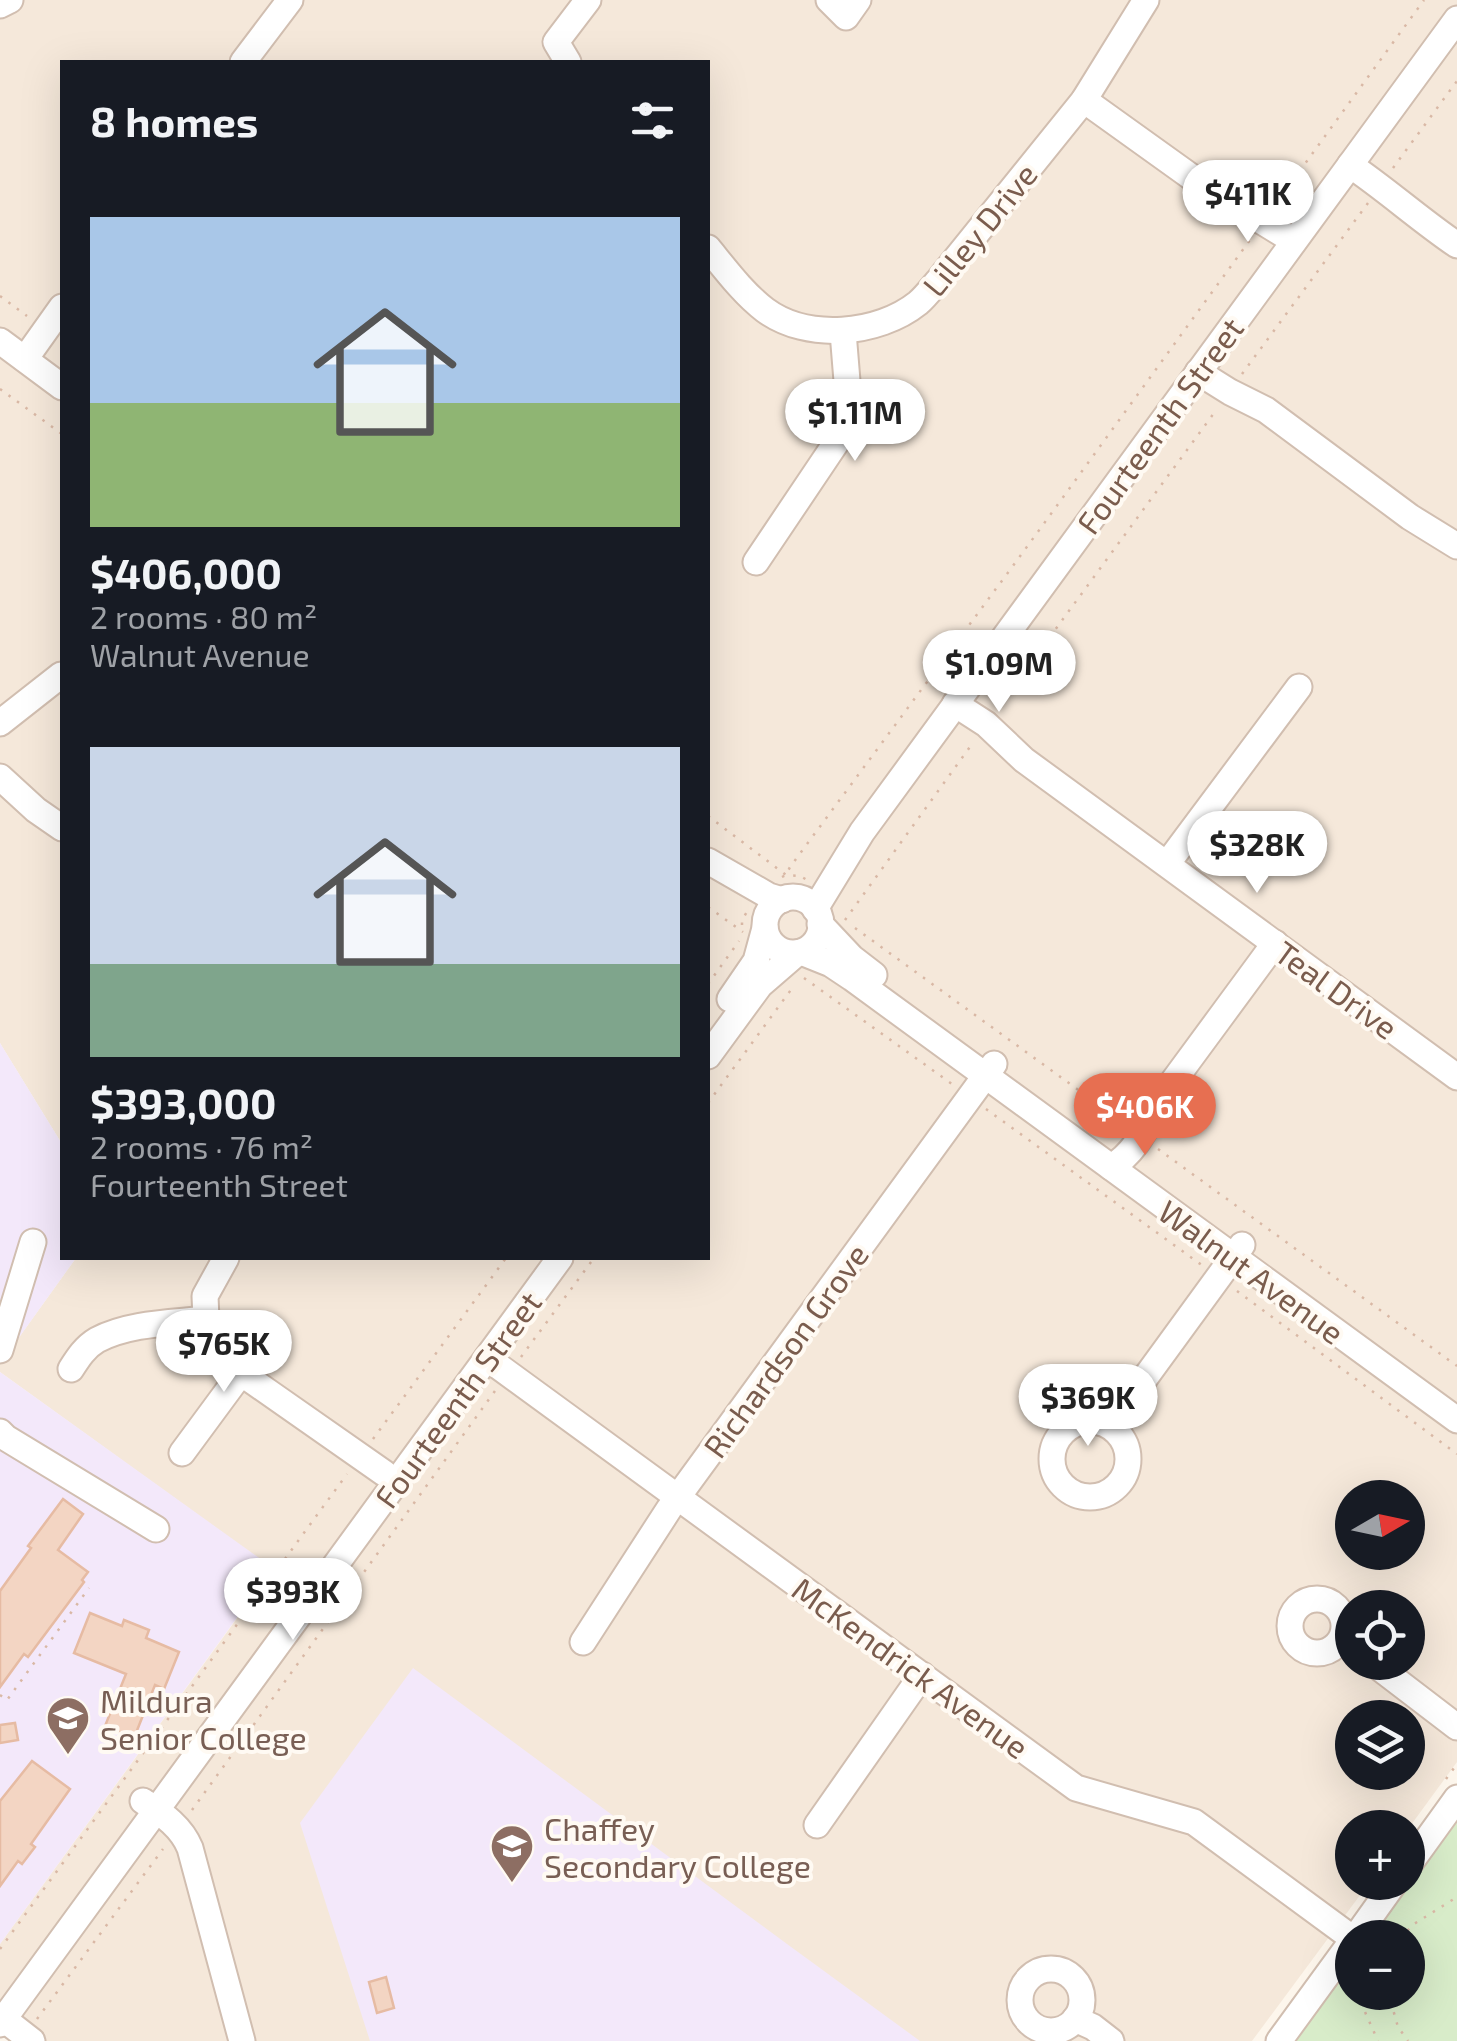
<!DOCTYPE html>
<html lang="en">
<head>
<meta charset="utf-8">
<style>
	:root { --surface:#171b24; --page:#242831; --text:#f1f3f6; --muted:#9ea1a6; --accent:#e76f51 }
	body { margin:0; font-family:"Exo 2",sans-serif; background:var(--page); color:var(--text); height:100vh; display:flex; flex-direction:column; font-size:38px; white-space:nowrap }
	* { box-sizing:border-box; margin:0 }
	p { font-size:32px; color:var(--muted) }
	.icon { flex:none; width:55px; height:55px; fill:none; stroke:currentColor; stroke-width:2; stroke-linecap:round; stroke-linejoin:round }
	.map { position:relative; flex:1; overflow:hidden }
	.drawer { position:absolute; left:60px; top:60px; width:650px; height:1200px; display:flex; flex-direction:column; background:var(--surface); border-radius:0px; box-shadow:0 10px 40px #0002 }
	.drawer>* { flex:none }
	.needle { width:65px; rotate:81deg }
	.controls { position:absolute; left:1335px; top:1480px; display:grid; gap:20px }
	.controls a { display:grid; place-items:center; width:90px; height:90px; border-radius:50%; background:var(--surface); box-shadow:0 10px 40px #0002; font-size:50px }
	.price { position:absolute; translate:-50% -85px; padding:0 22px; border-radius:35px; background:#fff; color:#222; font-size:32px; line-height:65px; filter:drop-shadow(0 2px 5px #0008) }
	.price::after { content:''; position:absolute; left:50%; top:60px; width:30px; height:22px; margin-left:-15px; background:inherit; clip-path:polygon(0 0,100% 0,50% 100%) }
	.price.selected { background:var(--accent); color:#fff }
	ul { padding:0; list-style:none }
	li { display:grid; align-content:center; gap:20px; height:530px; padding:0 30px }
	li span { display:grid; place-items:center; height:310px; border-radius:0px; color:#555 }
	li>.icon { margin-inline-start:auto }
	span .icon { width:180px; height:180px; fill:#fffc; stroke-width:1 }
	li b { font-size:42px }
	h2 { display:flex; justify-content:space-between; align-items:center; height:120px; padding:0 30px; font-size:42px }
	.map>svg:first-child { display:block }
</style>
</head>
<body>
<div class="map">
<svg width="1457" height="2041" viewBox="0 0 1457 2041">
	<rect width="100%" height="100%" fill="#fdf6ec"/>
	<path fill="#f5e8da" fill-rule="evenodd" d="M0,0H1457V1762L1408,1829V1828H1352V1882L1369,1883L1252,2041H13L0,2032V1944L273,1569L0,1372V1364L76,1258H708V62H62V1144L0,1043ZM1352,1498H1408V1552H1352ZM1352,1608H1408V1662H1352ZM1352,1718H1408V1772H1352Z"/>
	<g fill="#f3e8fa">
		<path d="M0,1043L62,1144V1258H76L0,1364Z"/>
		<path d="M0,1372L273,1568L0,1944Z"/>
		<path d="M413,1668L787,1944L920,2041H370L300,1823Z"/>
	</g>
	<path fill="#d8ecc9" d="M1457,1822V2041H1294L1352,1962V1992H1408V1938L1371,1937Z"/>
	<g fill="#f3d5c3" stroke="#e6bba3" stroke-width="2.5">
		<path d="M63,1499L83,1514L58,1550L88,1572L82,1580L84,1582L28,1657L24,1654L0,1687V1591L31,1548L28,1546Z"/>
		<path d="M90,1613L122,1626L124,1620L149,1630L146,1638L179,1652L164,1689L155,1685L134,1738L105,1726L126,1674L74,1653Z"/>
		<path d="M15,1723L18,1740L0,1743V1725Z"/>
		<path d="M32,1761L70,1789L31,1844L35,1847L22,1864L18,1861L0,1886V1801Z"/>
		<path d="M386,1977L394,2008L377,2013L369,1982Z"/>
	</g>
	<g fill="none" stroke-linecap="round" stroke-linejoin="round">
		<g stroke="#d1beb0" stroke-width="29">
			<g id="minor">
				<path d="M829,0L846,17L858,0"/>
				<path d="M0,5L10,0"/>
				<path d="M243,62L290,0"/>
				<path d="M568,62L556,42L588,0"/>
				<path d="M1084,100L1229,204L1263,222L1294,241"/>
				<path d="M1350,165C1387,190 1420,220 1457,245"/>
				<path d="M708,248C726,270 743,293 765,310C807,341 878,335 918,303C925,297 932,288 938,281L1084,100L1146,0"/>
				<path d="M0,341L62,387"/>
				<path d="M25,359L62,307"/>
				<path d="M1198,372L1230,392L1266,410L1410,517L1457,546"/>
				<path d="M756,562L840,437L847,381L843,332"/>
				<path d="M955,704L986,724L1024,760L1457,1077"/>
				<path d="M0,723L61,675"/>
				<path d="M0,777L36,810L62,828"/>
				<path d="M708,861L769,896L782,900"/>
				<path d="M1167,864L1299,687"/>
				<circle cx="793" cy="925" r="28"/>
				<path d="M815,909L862,832L1457,19"/>
				<path d="M820,924L852,958L874,975"/>
				<path d="M801,952L831,964L852,978L1457,1420"/>
				<path d="M730,999L756,961L765,928"/>
				<path d="M708,1056L760,985L797,953"/>
				<path d="M1111,1167C1141,1150 1150,1115 1169,1087C1204,1039 1240,991 1275,943"/>
				<path d="M226,1258L205,1296L206,1319L213,1341L241,1373L384,1473"/>
				<path d="M0,1350L33,1242"/>
				<path d="M487,1358L1076,1788L1194,1822L1352,1938"/>
				<path d="M71,1369C78,1358 85,1347 97,1340C129,1323 172,1323 206,1319"/>
				<circle cx="1090" cy="1459" r="38"/>
				<path d="M1110,1426L1242,1245"/>
				<path d="M0,1432L6,1438L156,1529"/>
				<path d="M182,1453L241,1373"/>
				<circle cx="1317" cy="1626" r="27"/>
				<path d="M583,1642L669,1509L994,1064"/>
				<path d="M1372,1662L1457,1727"/>
				<path d="M143,1801C162,1814 181,1826 190,1848L242,2041"/>
				<path d="M817,1825L922,1675"/>
				<path d="M1408,1866L1457,1798"/>
				<path d="M1355,1938L1395,1882"/>
				<circle cx="1051" cy="2000" r="31"/>
				<path d="M0,2016L32,2041"/>
				<path d="M1075,2019L1093,2027L1111,2041"/>
				<path d="M0,2024L560,1258"/>
				<path d="M1279,2041L1352,1941"/>
			</g>
		</g>
		<g stroke="#d9b8a5" stroke-width="2.5" stroke-dasharray="2.5 8" stroke-linecap="butt">
			<path d="M1393,168L1457,81"/>
			<path d="M1275,205L1424,0"/>
			<path d="M0,296L27,316"/>
			<path d="M1242,374L1368,203"/>
			<path d="M0,389L62,434"/>
			<path d="M1000,705L1217,409"/>
			<path d="M708,816L786,875L800,876L809,881"/>
			<path d="M782,877L786,875L790,867L1021,555L1250,240"/>
			<path d="M708,907L743,932"/>
			<path d="M845,920L972,744"/>
			<path d="M742,925V920L748,910"/>
			<path d="M855,928L1124,1123"/>
			<path d="M804,978L952,1084"/>
			<path d="M708,984L739,941"/>
			<path d="M708,1103L793,987"/>
			<path d="M986,1109L1203,1266"/>
			<path d="M1158,1149L1457,1366"/>
			<path d="M1237,1291L1457,1454"/>
			<path d="M521,1357L594,1258"/>
			<path d="M373,1439L506,1258"/>
			<path d="M0,1695L7,1700L89,1588"/>
			<path d="M1446,1779L1457,1764"/>
			<path d="M192,1810L495,1391"/>
			<path d="M1400,1938L1414,1924L1457,1897"/>
			<path d="M0,1949L347,1474"/>
			<path d="M1360,1992L1361,2003L1378,2041"/>
			<path d="M1388,1992L1398,2027L1408,2041"/>
			<path d="M37,2019L163,1849"/>
		</g>
		<use href="#minor" stroke="#fff" stroke-width="25"/>
	</g>
	<defs>
		<g id="school-pin" transform="scale(2.25)"><path d="M0 17L-7.5 6A9.5 9.5 0 1 1 7.5 6Z" fill="#8d6e63" stroke="#fffaf3"/><path d="M0-5L7-2L0 1L-7-2ZM-4 1L0 2.5L4 1V4Q0 6-4 4Z" fill="#fff"/></g>
	</defs>
	<g fill-rule="evenodd">
		<use href="#school-pin" x="68" y="1718"/>
		<use href="#school-pin" x="512" y="1846"/>
	</g>
	<g text-anchor="middle" dominant-baseline="central" stroke-width="8" stroke-linejoin="round" paint-order="stroke">
		<g font-size="32" fill="#7a5c4d" stroke="#fffaf3">
			<text transform="translate(979 229) rotate(-51)">Lilley Drive</text>
			<text transform="translate(1159 425) rotate(-54)">Fourteenth Street</text>
			<text transform="translate(1337 989) rotate(36)">Teal Drive</text>
			<text transform="translate(1252 1271) rotate(36)">Walnut Avenue</text>
			<text transform="translate(785 1350) rotate(-54)">Richardson Grove</text>
			<text transform="translate(457 1399) rotate(-54)">Fourteenth Street</text>
			<text transform="translate(911 1667) rotate(36)">McKendrick Avenue</text>
		</g>
		<g font-size="32" fill="#785e54" stroke="#fffaf3" text-anchor="start">
			<text x="100" y="1700">Mildura<tspan x="100" dy="37">Senior College</tspan></text>
			<text x="544" y="1828">Chaffey<tspan x="544" dy="37">Secondary College</tspan></text>
		</g>
	</g>
</svg>
<div class="controls">
<a><svg class="needle" viewBox="-14 -14 28 28"><path d="M0-13l5 13h-10z" fill="#e53935"/><path d="M0 13l5-13h-10z" fill="#9ea1a6"/></svg></a>
<a><svg class="icon" aria-label="locate" viewBox="0 0 24 24"><circle cx="12" cy="12" r="6"/><path d="M12 2v4M12 18v4M2 12h4M18 12h4"/></svg></a>
<a><svg class="icon" aria-label="layers" viewBox="0 0 24 24"><path d="M12 4l9 5-9 5-9-5zM3 14l9 5 9-5"/></svg></a>
<a>+</a>
<a>−</a>
</div>
<b class="price" style="left:1248px;top:245px">$411K</b>
<b class="price" style="left:855px;top:464px">$1.11M</b>
<b class="price" style="left:999px;top:715px">$1.09M</b>
<b class="price" style="left:1257px;top:896px">$328K</b>
<b class="price selected" style="left:1145px;top:1158px">$406K</b>
<b class="price" style="left:224px;top:1395px">$765K</b>
<b class="price" style="left:1088px;top:1449px">$369K</b>
<b class="price" style="left:293px;top:1643px">$393K</b>
<section class="drawer">
<h2>8 homes<svg class="icon" aria-label="filters" viewBox="0 0 24 24"><path d="M4 7h16M4 17h16"/><circle cx="9" cy="7" r="2"/><circle cx="15" cy="17" r="2"/></svg></h2>
<ul>
<li><span style="background:linear-gradient(#a9c7e8 60%,#8fb573 0)"><svg class="icon" aria-label="home" viewBox="0 0 24 24"><path d="M3 11l9-7 9 7M6 9v11h12V9"/></svg></span><div><b>$406,000</b><p>2 rooms · 80 m²</p><p>Walnut Avenue</p></div></li>
<li><span style="background:linear-gradient(#c9d6e8 70%,#7fa58c 0)"><svg class="icon" aria-label="home" viewBox="0 0 24 24"><path d="M3 11l9-7 9 7M6 9v11h12V9"/></svg></span><div><b>$393,000</b><p>2 rooms · 76 m²</p><p>Fourteenth Street</p></div></li>
</ul>
</section>
</div>
</body>
</html>
